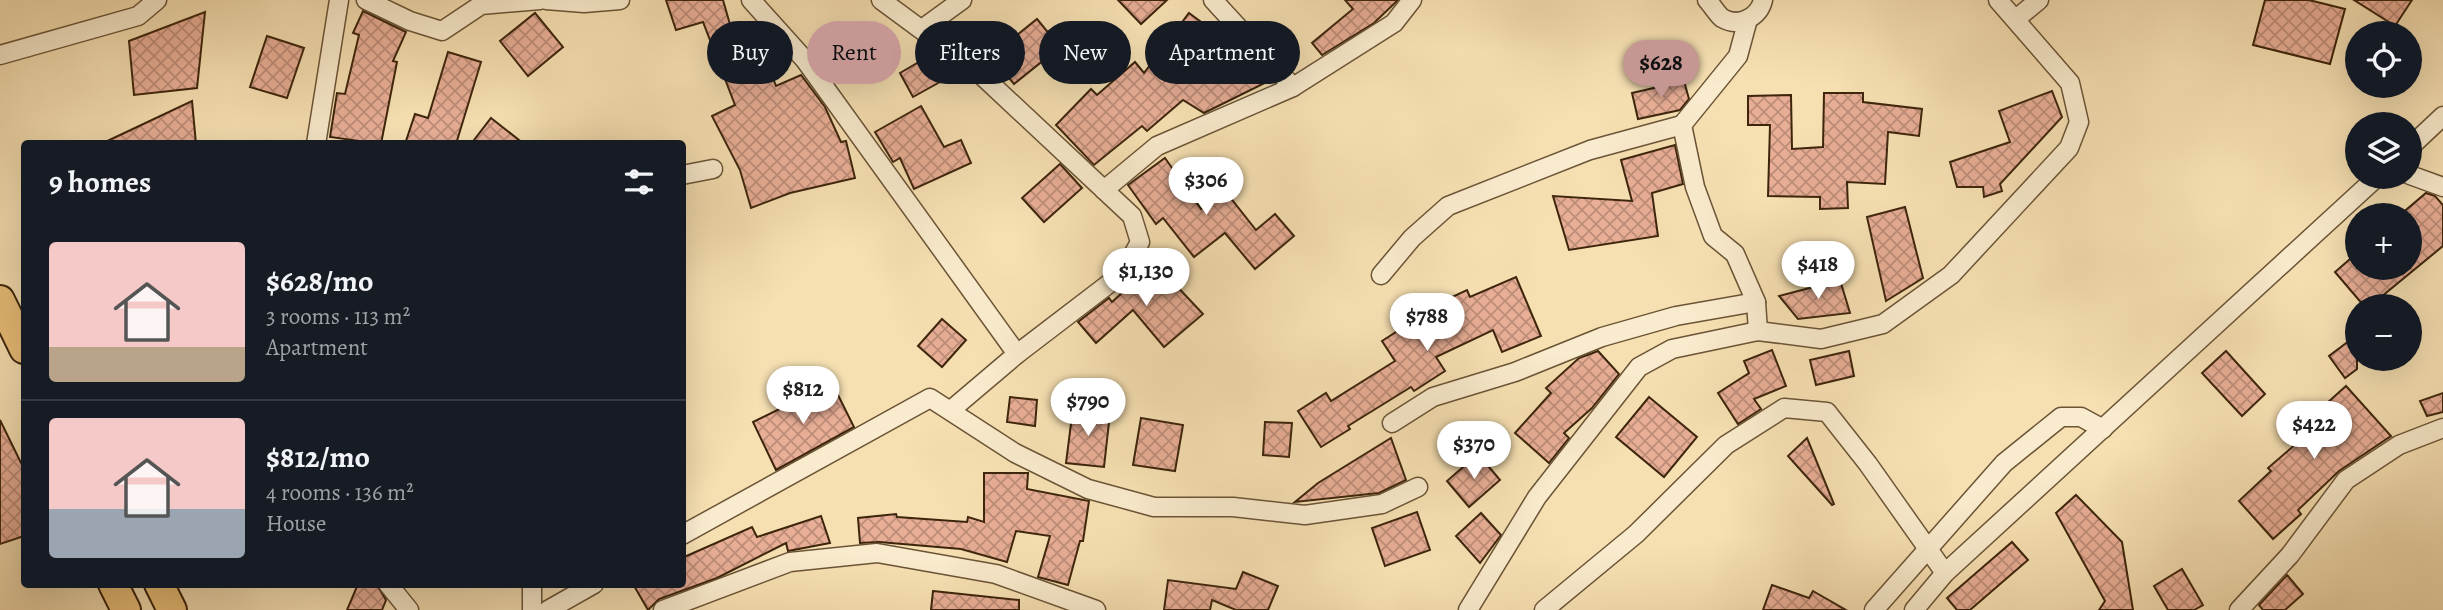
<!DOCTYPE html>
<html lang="en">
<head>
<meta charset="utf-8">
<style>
	:root { --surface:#171b24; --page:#242831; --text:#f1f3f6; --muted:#9ea1a6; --line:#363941; --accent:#c59692 }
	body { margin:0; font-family:Alegreya,serif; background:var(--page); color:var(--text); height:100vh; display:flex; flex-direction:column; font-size:26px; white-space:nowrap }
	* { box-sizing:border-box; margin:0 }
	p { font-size:23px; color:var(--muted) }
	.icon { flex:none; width:38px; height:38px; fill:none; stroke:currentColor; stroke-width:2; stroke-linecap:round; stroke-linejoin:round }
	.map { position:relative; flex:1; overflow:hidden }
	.side { position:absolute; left:21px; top:140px; width:665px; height:448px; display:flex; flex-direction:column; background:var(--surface); border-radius:7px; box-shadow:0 7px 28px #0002 }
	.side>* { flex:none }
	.guide { position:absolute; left:707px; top:21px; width:665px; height:63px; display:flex; gap:14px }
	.fabs { position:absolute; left:2345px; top:21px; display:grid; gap:14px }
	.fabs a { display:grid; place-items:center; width:77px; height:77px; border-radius:50%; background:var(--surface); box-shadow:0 7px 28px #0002; font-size:35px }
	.price { position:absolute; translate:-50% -60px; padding:0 16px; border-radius:24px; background:#fff; color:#222; font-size:23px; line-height:46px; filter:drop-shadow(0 2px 4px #0008) }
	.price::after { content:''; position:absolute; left:50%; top:42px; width:21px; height:16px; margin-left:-10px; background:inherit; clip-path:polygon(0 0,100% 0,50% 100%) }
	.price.on { background:var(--accent); color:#111 }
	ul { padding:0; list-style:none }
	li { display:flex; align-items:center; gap:21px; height:175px; padding:0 28px }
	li+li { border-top:2px solid var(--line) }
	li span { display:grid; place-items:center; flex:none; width:196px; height:140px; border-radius:7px; color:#555 }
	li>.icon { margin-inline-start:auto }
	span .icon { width:84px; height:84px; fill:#fffc; stroke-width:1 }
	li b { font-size:30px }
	h2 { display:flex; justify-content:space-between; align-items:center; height:84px; padding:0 28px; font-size:30px }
	.pill { padding:0 24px; border-radius:32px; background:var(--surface); box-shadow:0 7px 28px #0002; font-size:24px; line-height:63px }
	.pill.on { background:var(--accent); color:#111 }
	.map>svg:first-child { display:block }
</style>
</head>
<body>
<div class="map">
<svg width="2443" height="610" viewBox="0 0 2443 610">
	<defs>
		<pattern id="building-cross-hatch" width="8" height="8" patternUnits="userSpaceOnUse" patternTransform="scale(1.75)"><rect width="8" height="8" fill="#e8ae96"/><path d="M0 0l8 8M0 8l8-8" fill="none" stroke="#bd8d79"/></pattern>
	</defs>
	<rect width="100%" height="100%" fill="#f6e0b2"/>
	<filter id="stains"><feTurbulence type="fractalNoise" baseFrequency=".00286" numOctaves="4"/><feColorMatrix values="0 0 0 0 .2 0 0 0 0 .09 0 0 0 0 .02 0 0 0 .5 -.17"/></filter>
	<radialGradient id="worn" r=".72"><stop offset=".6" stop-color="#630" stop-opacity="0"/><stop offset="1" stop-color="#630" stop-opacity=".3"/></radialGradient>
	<g fill="url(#building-cross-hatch)" stroke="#3d250c" stroke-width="2">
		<path d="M666,0H723L733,35L754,27L776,86L801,75L825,107L841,142L846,141L855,178L790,193L751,208L740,170L712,116L735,105L703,22L676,30Z"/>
		<path d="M1118,0H1167L1141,24Z"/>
		<path d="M1345,0H1398L1374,23L1322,55L1312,43L1353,9Z"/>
		<path d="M2265,0H2309L2345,9L2330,64L2253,45Z"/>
		<path d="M2354,0H2412L2395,26Z"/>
		<path d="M363,11L406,32L393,61L397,62L381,144L330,137L337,93L345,94L359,35L353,33Z"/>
		<path d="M205,12L197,88L134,95L129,41Z"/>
		<path d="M535,13L563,47L528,76L500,41Z"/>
		<path d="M1189,13L1254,61L1271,80L1204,113L1183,100L1147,131L1142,126L1094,165L1056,125L1091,89L1097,95L1135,62L1144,73Z"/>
		<path d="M1037,19L1060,47L1014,84L991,56Z"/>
		<path d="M267,36L304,48L287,98L250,87Z"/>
		<path d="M448,52L481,62L456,144H405L415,114L428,118Z"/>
		<path d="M934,53L949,77L913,97L900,73Z"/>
		<path d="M1684,81L1689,99L1680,110L1638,119L1632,93Z"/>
		<path d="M2052,91L2062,117L2000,184L2002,191L1984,197L1983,187H1957L1950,162L2010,142L1999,111Z"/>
		<path d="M1824,93H1863V102L1922,109L1919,136L1888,132L1885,184L1847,182L1848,208L1820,209V197L1768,196L1770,125H1748V96L1791,95L1792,149L1823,147Z"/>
		<path d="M192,101L196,144H101Z"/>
		<path d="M921,106L944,147L961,140L971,163L914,189L900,158L893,162L875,132Z"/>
		<path d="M491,118L524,144H471Z"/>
		<path d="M1675,145L1683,184L1652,193L1658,236L1569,250L1553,196L1632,201L1621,160Z"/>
		<path d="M1165,158L1201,209L1225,191L1256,230L1275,214L1294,236L1255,269L1225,233L1194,257L1163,218L1156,224L1128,185Z"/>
		<path d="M1060,164L1082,188L1044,222L1022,198Z"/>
		<path d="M2426,193L2435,196L2443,205V246L2370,306H2364L2335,272L2357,253V268H2410V215H2400Z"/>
		<path d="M1905,207L1923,278L1886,301L1867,217Z"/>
		<path d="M1155,263L1203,314L1164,347L1133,310L1096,343L1078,322L1109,298L1112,302Z"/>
		<path d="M1516,277L1541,336L1502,352L1493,330L1436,357L1445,371L1414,391L1411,387L1348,426L1350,429L1321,447L1298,411L1326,393L1331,401L1395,361L1382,341L1424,314L1422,311L1467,290L1470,297Z"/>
		<path d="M1840,280L1850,313L1798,319L1779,296Z"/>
		<path d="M942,319L966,340L942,367L918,346Z"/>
		<path d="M2357,335V369L2345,378L2329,356Z"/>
		<path d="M1772,350L1786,386L1754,399L1761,409L1738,424L1718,393L1749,373L1744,361Z"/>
		<path d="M1598,351L1619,374L1592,408L1564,433L1569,438L1549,463L1515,433L1551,393L1546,388L1579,358Z"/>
		<path d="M1849,351L1854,376L1816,385L1810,360Z"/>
		<path d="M2226,351L2265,394L2242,416L2202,373Z"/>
		<path d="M832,383L854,427L776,470L753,422Z"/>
		<path d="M2346,386L2391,436L2339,471L2298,510L2301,514L2273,539L2239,501L2271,471L2268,468L2312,430L2305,423Z"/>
		<path d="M2443,393V412L2427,416L2420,401Z"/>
		<path d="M1010,397L1037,400L1035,426L1007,422Z"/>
		<path d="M1649,397L1697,437L1664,477L1616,437Z"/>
		<path d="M1073,408L1110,413L1104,467L1066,463Z"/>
		<path d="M1141,418L1183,425L1175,471L1133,465Z"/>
		<path d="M0,420L24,469V536L0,544Z"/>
		<path d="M1265,422L1292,423L1289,457L1263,455Z"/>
		<path d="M1391,438L1406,480L1379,493L1295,502L1318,483Z"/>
		<path d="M1807,438L1834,504L1832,505L1788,456Z"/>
		<path d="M1478,454L1500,480L1469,507L1447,481Z"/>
		<path d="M984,473H1028L1027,489L1089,501L1083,541H1080L1068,585L1038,577L1050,536L1016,531L1007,562L961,549L879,542L860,543L858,518L896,514L897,517L967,522L968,517L984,522Z"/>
		<path d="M2076,495L2122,542L2133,610H2099L2105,601L2056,513Z"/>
		<path d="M1417,512L1430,550L1385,566L1372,528Z"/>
		<path d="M1481,513L1501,535L1480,563L1456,536Z"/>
		<path d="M821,516L830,543L788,551L786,543L717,578L659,599L648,610L633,584H682V558L752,527L757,537Z"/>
		<path d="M2012,542L2028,560L1970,610H1957L1947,598Z"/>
		<path d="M2182,569L2203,605L2194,610H2168L2154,586Z"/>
		<path d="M1243,572L1278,586L1268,610H1236L1212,600L1210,610H1164L1168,580L1236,589Z"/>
		<path d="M2287,575L2303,594L2285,610H2263L2259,605Z"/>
		<path d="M358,584L377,585L386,600L382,610H347Z"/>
		<path d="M1772,585L1809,598L1813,591L1846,610H1763Z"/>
		<path d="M933,591L1019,600V610H931Z"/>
	</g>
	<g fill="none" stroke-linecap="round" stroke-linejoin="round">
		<g stroke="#6b5436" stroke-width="21">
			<g id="minor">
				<path d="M366,0L410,21L442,31L481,5L540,0"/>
				<path d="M546,0L584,3L620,0"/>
				<path d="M751,0L805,60L1017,354"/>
				<path d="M881,0L976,70L1132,216L1140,242L1123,273L1017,354L951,410"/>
				<path d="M1213,0L1293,87"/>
				<path d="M1707,0C1712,5 1717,14 1722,18C1739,28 1759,17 1763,0"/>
				<path d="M1748,19L1738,56L1682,125L1695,187L1713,236L1735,254L1756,302L1758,331"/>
				<path d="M2016,19L2039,0"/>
				<path d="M922,29L962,0"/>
				<path d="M0,55L138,16L157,0"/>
				<path d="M316,144L339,0"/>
				<path d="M2410,147L2443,116"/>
				<path d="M682,175L713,169"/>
				<path d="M2410,175L2443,187"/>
				<path d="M1104,190L1157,146L1293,87L1394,23L1412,0"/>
				<path d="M1381,275L1412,238L1448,206L1590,150L1682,125"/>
				<path d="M1392,423L1433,397L1515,372L1602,337L1676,316L1756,302"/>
				<path d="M682,535L930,398L1015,453L1088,489L1154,507H1233L1305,515L1382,504L1418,487"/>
				<path d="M388,584L409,610"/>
				<path d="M532,610V584"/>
				<path d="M548,610L594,584"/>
				<path d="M663,610L790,562L877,553L996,574L1096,610"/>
				<path d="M1468,610L1537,497L1639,367L1672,349L1758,331L1821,339L1883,324L1951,275L2069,148L2079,122L2070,83L1998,0"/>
				<path d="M1544,610L1636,534L1726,445L1784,408L1827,412L1868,464L1945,573"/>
				<path d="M1874,610L2004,463L2061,417H2081L2103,429"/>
				<path d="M1914,610L1945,573L2377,177"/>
				<path d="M2239,610L2290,555L2346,480L2399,445L2443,428"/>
			</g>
		</g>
		<g stroke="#3d250c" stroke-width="32">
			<g id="trunk">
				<path d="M0,300L24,349"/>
				<path d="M113,584L126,610"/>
				<path d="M159,584L172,610"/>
			</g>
		</g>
		<use href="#minor" stroke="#f9ebcd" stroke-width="18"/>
		<use href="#trunk" stroke="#ebc079" stroke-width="28"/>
	</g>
	<rect width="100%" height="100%" filter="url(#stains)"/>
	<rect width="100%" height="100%" fill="url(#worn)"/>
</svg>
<div class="fabs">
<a><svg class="icon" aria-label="locate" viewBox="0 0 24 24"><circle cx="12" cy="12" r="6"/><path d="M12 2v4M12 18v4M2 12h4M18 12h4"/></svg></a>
<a><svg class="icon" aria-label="layers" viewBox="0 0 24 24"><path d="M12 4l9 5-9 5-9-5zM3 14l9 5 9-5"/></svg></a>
<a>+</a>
<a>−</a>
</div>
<b class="price on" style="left:1661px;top:100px">$628</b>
<b class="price" style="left:1206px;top:217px">$306</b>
<b class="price" style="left:1818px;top:301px">$418</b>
<b class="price" style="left:1146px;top:308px">$1,130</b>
<b class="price" style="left:1427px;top:353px">$788</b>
<b class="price" style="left:803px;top:426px">$812</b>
<b class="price" style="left:1088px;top:438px">$790</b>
<b class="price" style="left:2314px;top:461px">$422</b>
<b class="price" style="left:1474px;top:481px">$370</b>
<div class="guide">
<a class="pill">Buy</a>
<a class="pill on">Rent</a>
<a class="pill">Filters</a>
<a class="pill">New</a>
<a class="pill">Apartment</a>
</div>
<section class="side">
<h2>9 homes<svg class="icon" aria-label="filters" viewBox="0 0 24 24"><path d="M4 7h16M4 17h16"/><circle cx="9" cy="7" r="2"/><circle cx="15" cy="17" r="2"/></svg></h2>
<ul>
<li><span style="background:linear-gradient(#f6c9c9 75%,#b9a48a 0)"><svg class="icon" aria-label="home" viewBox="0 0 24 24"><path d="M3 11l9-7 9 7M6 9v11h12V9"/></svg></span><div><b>$628/mo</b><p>3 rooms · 113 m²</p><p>Apartment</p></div></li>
<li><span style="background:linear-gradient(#f6c9c9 65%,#9aa5b1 0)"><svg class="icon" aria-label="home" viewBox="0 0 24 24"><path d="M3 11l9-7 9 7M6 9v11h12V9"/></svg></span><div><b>$812/mo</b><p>4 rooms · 136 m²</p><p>House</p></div></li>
</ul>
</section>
</div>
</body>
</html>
